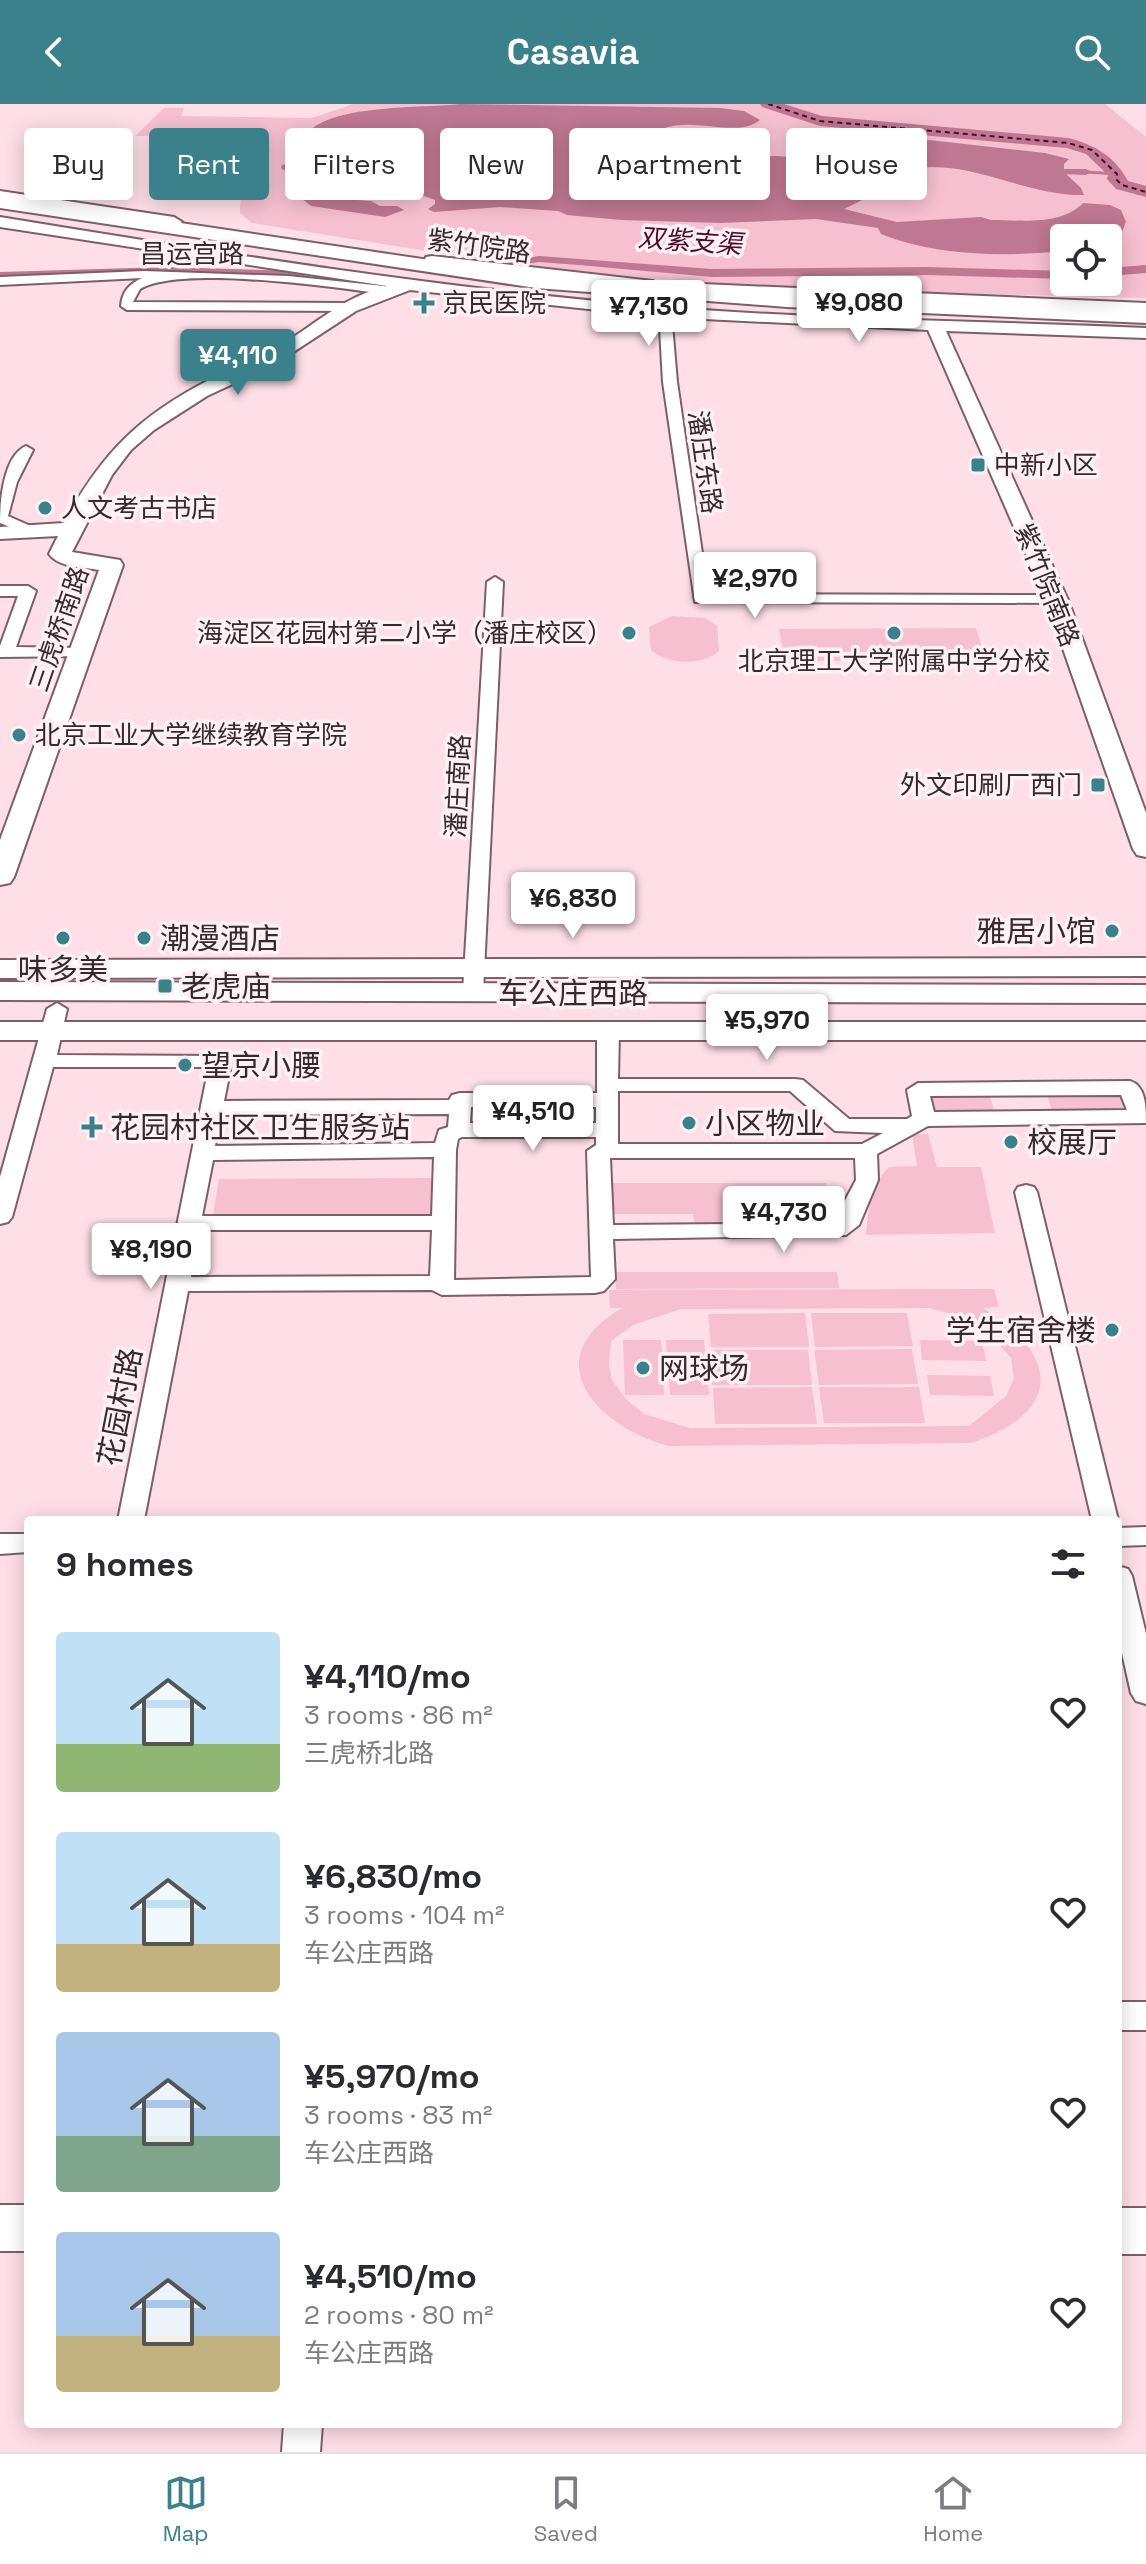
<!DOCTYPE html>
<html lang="en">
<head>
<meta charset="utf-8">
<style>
	:root { --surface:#fff; --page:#f2f2f3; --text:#2b2b33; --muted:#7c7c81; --line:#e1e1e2; --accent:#3a818b }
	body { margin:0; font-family:"Space Grotesk","Noto Sans SC",sans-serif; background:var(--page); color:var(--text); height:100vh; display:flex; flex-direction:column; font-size:30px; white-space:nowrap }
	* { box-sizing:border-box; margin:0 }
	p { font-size:26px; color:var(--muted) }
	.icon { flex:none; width:44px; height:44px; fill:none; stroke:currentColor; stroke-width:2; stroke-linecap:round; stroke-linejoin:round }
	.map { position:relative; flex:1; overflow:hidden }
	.drawer { position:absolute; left:24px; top:1412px; width:1098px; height:912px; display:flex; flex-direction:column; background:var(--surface); border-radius:8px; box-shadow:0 4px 20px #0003 }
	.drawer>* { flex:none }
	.guide { position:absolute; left:24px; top:24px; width:1098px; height:72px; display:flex; gap:16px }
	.controls { position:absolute; left:1050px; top:120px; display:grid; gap:16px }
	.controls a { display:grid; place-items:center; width:72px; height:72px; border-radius:8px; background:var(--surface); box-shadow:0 4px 20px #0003; font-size:40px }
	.price { position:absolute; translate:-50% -68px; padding:0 18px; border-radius:8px; background:#fff; color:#222; font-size:26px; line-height:52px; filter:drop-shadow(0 2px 4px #0008) }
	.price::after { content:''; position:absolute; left:50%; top:48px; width:24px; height:18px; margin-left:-12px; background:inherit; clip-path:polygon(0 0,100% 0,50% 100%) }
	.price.selected { background:var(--accent); color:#fff }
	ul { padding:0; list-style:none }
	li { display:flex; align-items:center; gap:24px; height:200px; padding:0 32px }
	li span { display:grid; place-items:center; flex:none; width:224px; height:160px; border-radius:8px; color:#555 }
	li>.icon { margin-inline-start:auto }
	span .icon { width:96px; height:96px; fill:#fffc; stroke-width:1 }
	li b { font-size:34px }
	h2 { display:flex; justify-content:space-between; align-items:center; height:96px; padding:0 32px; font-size:34px }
	.tag { padding:0 28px; border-radius:8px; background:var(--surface); box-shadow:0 4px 20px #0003; font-size:28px; line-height:72px }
	.tag.selected { background:var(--accent); color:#fff }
	header { display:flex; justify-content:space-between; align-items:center; height:104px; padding:0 32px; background:var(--accent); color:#fff; font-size:36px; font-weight:600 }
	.menu { display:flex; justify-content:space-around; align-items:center; height:112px; border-top:2px solid var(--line); background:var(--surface); font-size:22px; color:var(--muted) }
	.menu a { display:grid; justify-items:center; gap:4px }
	.menu .selected { color:var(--accent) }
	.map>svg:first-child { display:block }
</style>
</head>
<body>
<header><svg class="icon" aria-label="back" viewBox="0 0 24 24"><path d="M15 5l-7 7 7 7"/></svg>Casavia<svg class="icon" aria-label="search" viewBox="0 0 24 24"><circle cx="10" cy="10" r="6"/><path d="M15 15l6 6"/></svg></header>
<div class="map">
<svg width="1146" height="2348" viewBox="0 0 1146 2348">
	<rect width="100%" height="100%" fill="#fedee7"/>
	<g fill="#f6c0d1" fill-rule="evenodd">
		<path d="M353,0H1105L1146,33V194C985,190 822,188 661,175C524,164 388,141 252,119L240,109C240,76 253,61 268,33L135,32L164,4H184L181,12L312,14ZM1064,134H1108V178H1064Z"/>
		<path d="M672,512L705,514L717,522L719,547C704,562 667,561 651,546L649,523Z"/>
		<path d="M976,524L986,556L785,557L779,525Z"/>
		<path d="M1124,986L1132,1009L1053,1010L1046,987Z"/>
		<path d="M924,988H989L995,1011H929Z"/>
		<path d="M912,1030H928L937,1063H981L995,1129L866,1131C869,1104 869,1083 889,1063L917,1062Z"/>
		<path d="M437,1074L435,1115L212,1116L219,1075Z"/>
		<path d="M607,1079H826L832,1121L694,1120L693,1110H608Z"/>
		<path d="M615,1168H837L839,1184L616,1185Z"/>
		<path d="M994,1185L999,1203L983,1204C1062,1252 1062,1310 970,1339L669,1342C597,1323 534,1255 622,1204H610L609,1186ZM929,1204L956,1211L977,1222L997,1238L1011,1254L1014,1274L1006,1292L969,1322L690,1324L644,1310L626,1295L612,1276L609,1261L611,1237L633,1221L681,1205Z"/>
		<path d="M805,1209L809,1243H711L708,1210Z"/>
		<path d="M811,1209H907L913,1242L815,1243Z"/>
		<path d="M623,1236H661L664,1291H625Z"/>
		<path d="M666,1236H704L709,1291H670Z"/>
		<path d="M920,1236L982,1237L986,1257L922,1256Z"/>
		<path d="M912,1245L918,1280L819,1281L814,1246Z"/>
		<path d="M710,1246H808L812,1281H712Z"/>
		<path d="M927,1271L990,1272L994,1292L930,1291Z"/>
		<path d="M812,1283L817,1320H715L713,1284Z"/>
		<path d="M819,1283H919L925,1319H824Z"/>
	</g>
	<path fill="#bf7891" d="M461,0L720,4L744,7L760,16C732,39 677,0 641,39L693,55L778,52L885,62L911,59L862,35L859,31H885L1045,49L1069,55L1064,60V68L1081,84L1084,91C1022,92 968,52 904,66L893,81L844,105L897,118L981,113L991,116C1021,116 1061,122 1083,99L1110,101L1121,106L1126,118L1122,128L1108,135L1064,134V147C1004,153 936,152 881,130L878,124L816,115L720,119L621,116L567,111L558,107L500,103L434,108L428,105L435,100V96L424,92L374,94L357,83L363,70L380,65L376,62L349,61L341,54L320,56V71L331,75L326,82L343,95L371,97L380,102H397L404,106L385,113L311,102L297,91L286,74L288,69L281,64L282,61L296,58L297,50L291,46L294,44L317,45L320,53L340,51L343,42L306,32C324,0 426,4 461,0Z"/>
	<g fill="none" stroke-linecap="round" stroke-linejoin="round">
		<path stroke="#bf7891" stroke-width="3" d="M1086,68L1117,70"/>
		<g fill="#bf7891" fill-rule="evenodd">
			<path d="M1064,65H1086L1091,68L1086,71L1060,70V66Z"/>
			<path d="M539,152L712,165L927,163L1064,167V175L927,171L712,173L579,161L539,158L505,163L499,159Z"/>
			<path d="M1146,161V169L1108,172V164Z"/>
			<path d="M166,163L300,167L306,171L300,175L166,171L0,176V168Z"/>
		</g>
		<path fill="#bf7891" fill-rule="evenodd" d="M760,0H784L822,12L1068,34C1096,41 1115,53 1128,77L1146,82V93L1116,85L1107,75L1108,71L1086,50L1067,44L820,22L762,3Z"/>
		<path stroke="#4d0c2a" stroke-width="2" stroke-dasharray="5 4" stroke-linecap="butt" d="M768,0L820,17L1068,39L1092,46L1117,70L1116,75L1122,81L1146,88"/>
		<g stroke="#7b6069" stroke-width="4">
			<g id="street">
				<path d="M144,167L288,172L384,182L390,186L384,190C332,183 181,161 140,185L133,198L348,199L354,203L348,207L127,206L121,202C122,188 129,180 142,174L0,181V173Z"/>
				<path d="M665,204L671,208L677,278L708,490L1057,491L1065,496L1063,499L695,498L663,278L659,208Z"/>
				<path d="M26,342L33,346L17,378L8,412L35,424L37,427L30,431L0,419C0,398 3,352 26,342Z"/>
				<path d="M495,473L503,478L483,888L473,894L463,888L487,478Z"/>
				<path d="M0,482H28L36,487L16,543L81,544L87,546L89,549L87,552L0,553V542L18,492H0Z"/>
				<path d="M57,899L67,905L57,951L218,952L226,955L230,967L224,997L449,996L452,991L460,989H597V927L608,921L619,927L618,975H795L803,976L849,1015H907L912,1012L907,986L918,979L1130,977C1146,982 1146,1003 1146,1019L928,1022L877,1050L878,1076L859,1121L846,1131L613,1135L615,1175L604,1187L595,1189L442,1191L432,1186L188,1187L144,1416H118L208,967L207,963H53L12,1113L8,1118L0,1120V1073L47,905ZM618,987H790L835,1027L883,1029L862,1040H618ZM1121,991L1127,1006L934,1008L930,992ZM471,1003H596V1019H470ZM449,1010L448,1023L439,1026L435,1039L215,1042L221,1011ZM462,1033H596V1041L587,1047L591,1173L454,1176L456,1046L458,1035ZM434,1053L432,1112H202L213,1056ZM610,1054H855L856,1076L833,1119L613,1121ZM200,1126H432L430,1172L191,1173Z"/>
				<path d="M1026,1081L1034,1083L1037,1088L1118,1416V1417L1092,1416L1015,1088L1018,1083Z"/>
				<path d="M1146,1423V1441L1118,1442V1424Z"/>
				<path d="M0,1430H28V1448L0,1450Z"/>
				<path d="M1118,1462L1128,1465L1132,1472L1146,1530V1600L1136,1597L1131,1589L1118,1531Z"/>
				<rect x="1118" y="1898" width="28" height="28"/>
				<path d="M284,2320H322L320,2348H282Z"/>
			</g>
		</g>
		<g stroke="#7b6069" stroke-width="4">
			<g id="secondary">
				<path d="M0,87L174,113L182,118L174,123L0,97Z"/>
				<path d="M0,113C220,149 441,185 664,203C824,216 985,217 1146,224V234L946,227L1068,496L1146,709V753L1137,751L1133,745L1046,496L928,226L664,213L410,186L356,207L275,260L207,292L154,326L131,346L112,371L72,448L120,456L123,461L14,773L10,779L0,781V736L99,466C83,463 60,464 49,450L58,432L0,435V423L64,419C101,350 139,312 209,276C230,265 254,257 275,245C312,223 344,192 387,182L0,123Z"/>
				<path d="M432,152L653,177L661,182L653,187L426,161L424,157L426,153Z"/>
				<path d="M702,180L1146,199V209L696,189L693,185L696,181Z"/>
				<path d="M1146,854V872L0,874V856Z"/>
				<rect x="0" y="918" width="1146" height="18"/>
				<rect x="0" y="2101" width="28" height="46"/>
				<rect x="1118" y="2104" width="28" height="46"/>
			</g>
		</g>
		<g stroke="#7b6069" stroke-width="4">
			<path id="primary" d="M0,878L1146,881V899L0,896Z"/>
		</g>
		<g stroke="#7b6069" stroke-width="4">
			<path id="highway" d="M0,92L536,172L787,191L1146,207V219L787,203L536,184L0,104Z"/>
		</g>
		<use href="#street" fill="#fff" fill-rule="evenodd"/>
		<use href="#secondary" fill="#fff" fill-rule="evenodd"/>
		<use href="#primary" fill="#fff" fill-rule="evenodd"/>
		<use href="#highway" fill="#fff" fill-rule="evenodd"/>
	</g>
	<g fill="#3a818b" stroke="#fef1f5" stroke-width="3">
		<path d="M420 187h8v8h8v8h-8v8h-8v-8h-8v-8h8z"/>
		<rect x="970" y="353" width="16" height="16" rx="4"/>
		<circle cx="45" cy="404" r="8"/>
		<circle cx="629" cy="529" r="8"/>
		<circle cx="894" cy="529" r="8"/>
		<circle cx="19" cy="631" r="8"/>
		<rect x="1090" y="673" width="16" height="16" rx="4"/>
		<circle cx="1112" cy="827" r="8"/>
		<circle cx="63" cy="834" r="8"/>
		<circle cx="144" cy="834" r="8"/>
		<rect x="157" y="874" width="16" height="16" rx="4"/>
		<circle cx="185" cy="961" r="8"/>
		<circle cx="689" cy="1019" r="8"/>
		<path d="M88 1011h8v8h8v8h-8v8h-8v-8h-8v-8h8z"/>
		<circle cx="1011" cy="1038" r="8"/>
		<circle cx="1112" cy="1226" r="8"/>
		<circle cx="643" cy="1264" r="8"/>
	</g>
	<g text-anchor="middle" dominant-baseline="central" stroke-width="7" stroke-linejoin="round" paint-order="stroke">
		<g font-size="26" font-style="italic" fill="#4d0c2a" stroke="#fef1f5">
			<text transform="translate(690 137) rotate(4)">双紫支渠</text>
		</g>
		<g font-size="26" fill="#362a2e" stroke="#fef1f5">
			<text transform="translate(479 142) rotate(8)">紫竹院路</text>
			<text x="192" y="150">昌运宫路</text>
			<text transform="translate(705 358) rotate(82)">潘庄东路</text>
			<text transform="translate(1047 481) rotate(68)">紫竹院南路</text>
			<text transform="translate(59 525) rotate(-71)">三虎桥南路</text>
			<text transform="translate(458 682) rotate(-87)">潘庄南路</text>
		</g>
		<g font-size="26" fill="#362a2e" stroke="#fef1f5" text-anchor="start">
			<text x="442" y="199">京民医院</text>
			<text x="994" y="361">中新小区</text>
			<text x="61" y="404">人文考古书店</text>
			<text x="613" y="529" text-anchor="end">海淀区花园村第二小学（潘庄校区）</text>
			<text x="894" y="557" text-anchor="middle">北京理工大学附属中学分校</text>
			<text x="35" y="631">北京工业大学继续教育学院</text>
			<text x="1082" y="681" text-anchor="end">外文印刷厂西门</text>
		</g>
		<g font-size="30" fill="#362a2e" stroke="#fef1f5" text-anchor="start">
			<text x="1096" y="827" text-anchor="end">雅居小馆</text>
			<text x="160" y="834">潮漫酒店</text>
			<text x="63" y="865" text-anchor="middle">味多美</text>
			<text x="181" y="882">老虎庙</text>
			<text x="201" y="961">望京小腰</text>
			<text x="705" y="1019">小区物业</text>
			<text x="110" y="1023">花园村社区卫生服务站</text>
			<text x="1027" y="1038">校展厅</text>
			<text x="1096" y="1226" text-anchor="end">学生宿舍楼</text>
			<text x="659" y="1264">网球场</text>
		</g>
		<g font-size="30" fill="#362a2e" stroke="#fef1f5">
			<text x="573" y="889">车公庄西路</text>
			<text transform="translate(120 1303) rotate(-79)">花园村路</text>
		</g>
	</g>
</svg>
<div class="controls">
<a><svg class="icon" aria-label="locate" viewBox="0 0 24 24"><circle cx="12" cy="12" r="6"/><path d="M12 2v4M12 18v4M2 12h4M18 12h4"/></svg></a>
</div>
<b class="price" style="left:859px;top:240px">¥9,080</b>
<b class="price" style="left:649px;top:244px">¥7,130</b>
<b class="price selected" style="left:238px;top:293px">¥4,110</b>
<b class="price" style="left:755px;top:516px">¥2,970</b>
<b class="price" style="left:573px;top:836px">¥6,830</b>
<b class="price" style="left:767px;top:958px">¥5,970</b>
<b class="price" style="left:533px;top:1049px">¥4,510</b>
<b class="price" style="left:784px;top:1150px">¥4,730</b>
<b class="price" style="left:151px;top:1187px">¥8,190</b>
<div class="guide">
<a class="tag">Buy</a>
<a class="tag selected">Rent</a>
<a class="tag">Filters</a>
<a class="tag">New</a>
<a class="tag">Apartment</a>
<a class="tag">House</a>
</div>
<section class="drawer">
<h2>9 homes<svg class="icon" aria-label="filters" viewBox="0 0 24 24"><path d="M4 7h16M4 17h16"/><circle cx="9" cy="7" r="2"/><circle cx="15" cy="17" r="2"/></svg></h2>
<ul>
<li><span style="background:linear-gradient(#bfe0f5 70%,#8fb573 0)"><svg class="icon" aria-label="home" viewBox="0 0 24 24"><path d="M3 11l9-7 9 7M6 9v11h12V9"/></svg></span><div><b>¥4,110/mo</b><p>3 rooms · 86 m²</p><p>三虎桥北路</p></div><svg class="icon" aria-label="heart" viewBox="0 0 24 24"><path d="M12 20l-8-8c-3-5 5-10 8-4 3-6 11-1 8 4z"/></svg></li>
<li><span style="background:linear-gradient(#bfe0f5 70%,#c2b280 0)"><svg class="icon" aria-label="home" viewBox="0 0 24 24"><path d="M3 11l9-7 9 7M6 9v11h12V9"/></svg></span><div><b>¥6,830/mo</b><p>3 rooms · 104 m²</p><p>车公庄西路</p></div><svg class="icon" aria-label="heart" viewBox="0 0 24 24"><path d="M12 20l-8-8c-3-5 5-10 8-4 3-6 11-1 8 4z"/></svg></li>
<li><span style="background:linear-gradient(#a9c7e8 65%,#7fa58c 0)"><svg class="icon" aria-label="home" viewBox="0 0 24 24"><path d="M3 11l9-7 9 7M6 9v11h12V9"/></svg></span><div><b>¥5,970/mo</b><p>3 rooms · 83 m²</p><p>车公庄西路</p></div><svg class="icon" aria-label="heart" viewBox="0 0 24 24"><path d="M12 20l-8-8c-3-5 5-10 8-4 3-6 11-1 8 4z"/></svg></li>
<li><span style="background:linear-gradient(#a9c7e8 65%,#c2b280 0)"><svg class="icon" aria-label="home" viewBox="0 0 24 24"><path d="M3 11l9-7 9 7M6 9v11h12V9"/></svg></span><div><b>¥4,510/mo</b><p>2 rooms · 80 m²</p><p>车公庄西路</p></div><svg class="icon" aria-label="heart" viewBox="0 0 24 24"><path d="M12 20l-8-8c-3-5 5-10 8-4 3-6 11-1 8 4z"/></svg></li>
</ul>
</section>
</div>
<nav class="menu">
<a class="selected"><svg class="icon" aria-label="map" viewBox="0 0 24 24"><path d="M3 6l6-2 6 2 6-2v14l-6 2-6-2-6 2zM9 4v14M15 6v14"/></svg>Map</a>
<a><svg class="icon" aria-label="saved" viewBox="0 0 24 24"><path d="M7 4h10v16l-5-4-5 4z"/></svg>Saved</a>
<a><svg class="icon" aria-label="home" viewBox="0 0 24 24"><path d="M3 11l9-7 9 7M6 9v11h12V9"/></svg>Home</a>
</nav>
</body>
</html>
